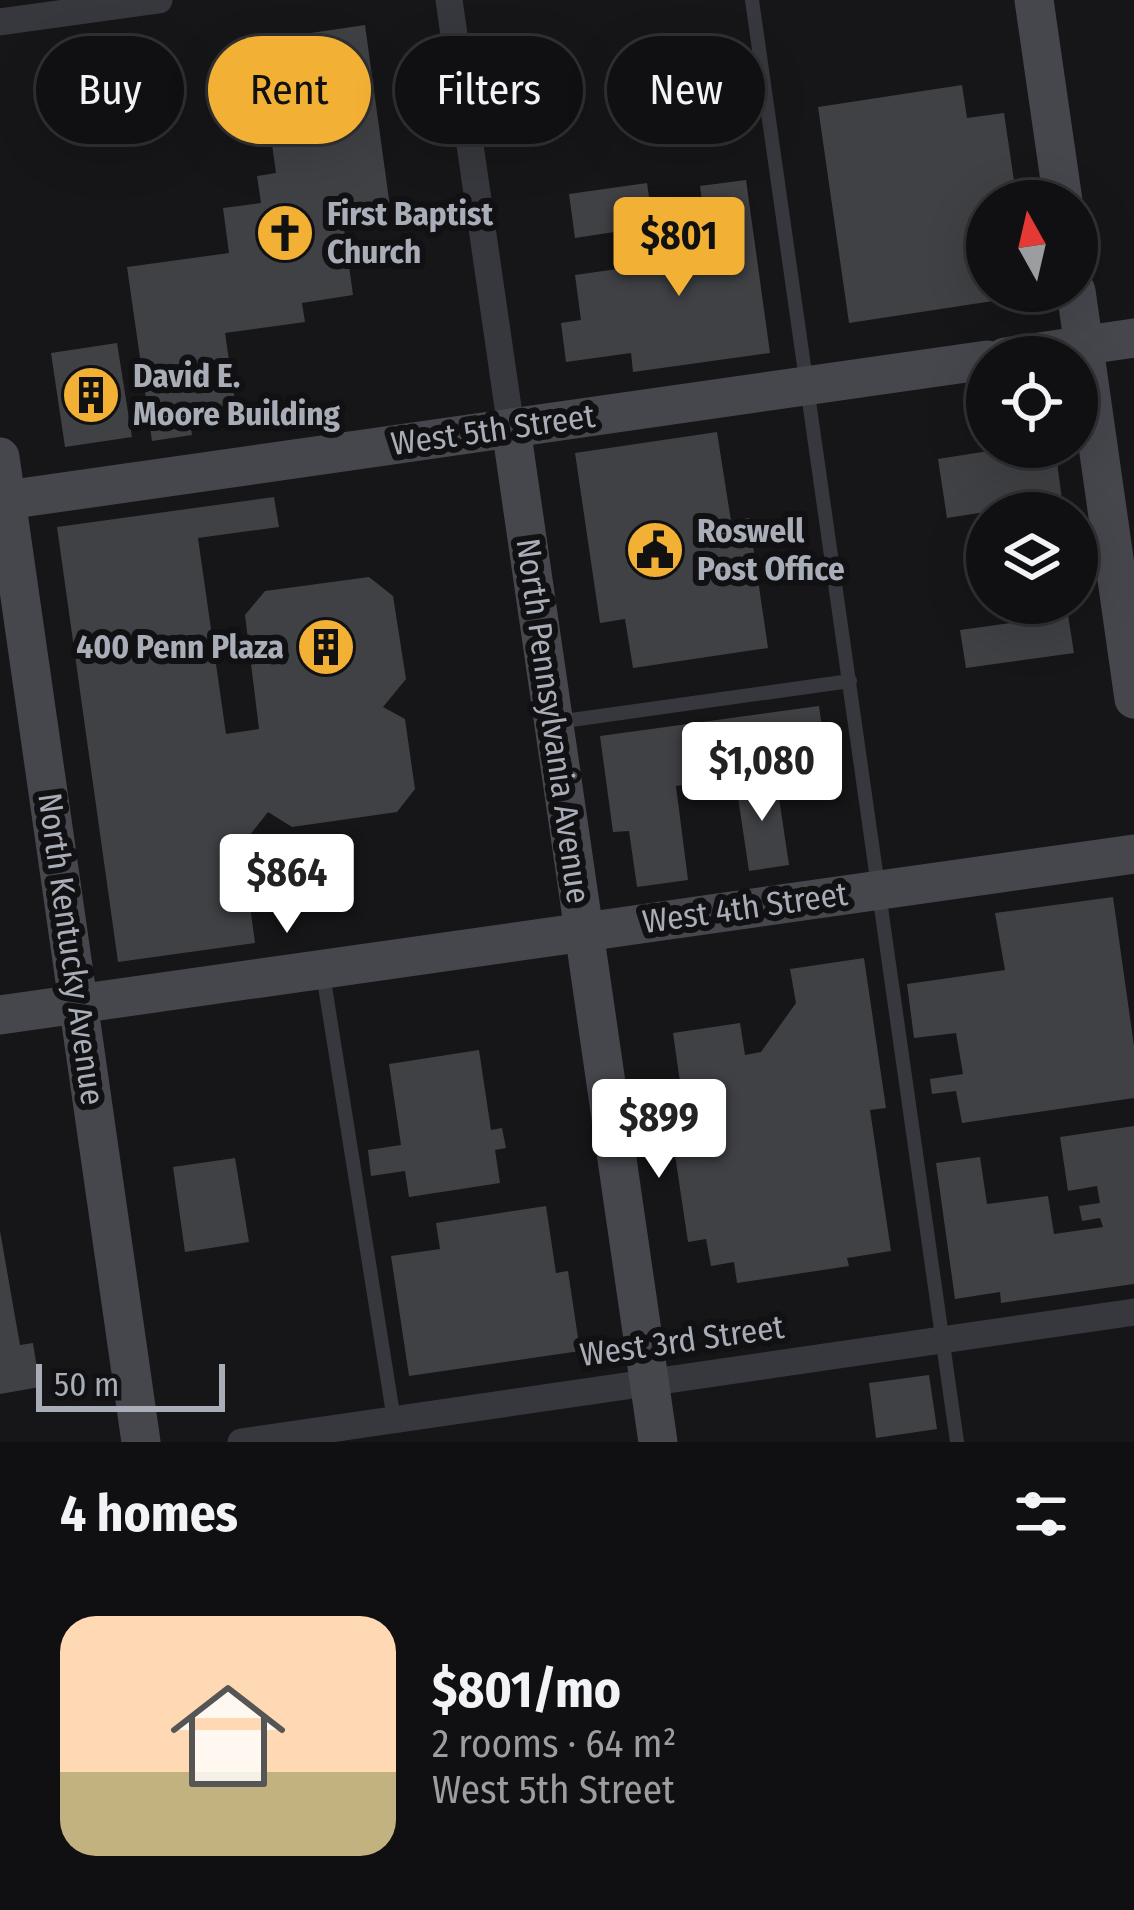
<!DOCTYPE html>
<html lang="en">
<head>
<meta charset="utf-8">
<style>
	:root { --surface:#101012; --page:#19191b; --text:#f1f3f6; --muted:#9c9d9f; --line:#303032; --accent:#f2b134 }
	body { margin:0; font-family:"Fira Sans Condensed",sans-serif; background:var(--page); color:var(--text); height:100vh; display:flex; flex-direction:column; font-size:45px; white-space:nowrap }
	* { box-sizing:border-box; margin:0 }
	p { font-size:39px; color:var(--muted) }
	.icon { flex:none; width:66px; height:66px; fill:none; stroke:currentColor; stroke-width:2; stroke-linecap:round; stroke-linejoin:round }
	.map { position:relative; height:1442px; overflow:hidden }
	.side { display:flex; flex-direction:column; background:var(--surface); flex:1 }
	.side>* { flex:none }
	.guide { position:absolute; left:36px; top:36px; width:1062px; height:108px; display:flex; gap:24px }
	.needle { width:78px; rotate:352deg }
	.tools { position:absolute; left:966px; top:180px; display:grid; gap:24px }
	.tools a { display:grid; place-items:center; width:132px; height:132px; border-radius:50%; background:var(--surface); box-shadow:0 12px 48px #0002,0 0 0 3px var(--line); font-size:60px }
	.scale { position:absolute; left:36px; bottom:30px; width:189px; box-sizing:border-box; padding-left:12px; border:6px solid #a8adb8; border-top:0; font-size:33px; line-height:42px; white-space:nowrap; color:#a8adb8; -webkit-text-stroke:9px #111113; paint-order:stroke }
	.price { position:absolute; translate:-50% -102px; padding:0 27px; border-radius:12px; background:#fff; color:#222; font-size:39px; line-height:78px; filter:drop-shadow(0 3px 6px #0008) }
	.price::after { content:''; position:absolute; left:50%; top:72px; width:36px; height:27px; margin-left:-18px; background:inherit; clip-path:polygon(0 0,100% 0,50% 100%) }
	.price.current { background:var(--accent); color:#111 }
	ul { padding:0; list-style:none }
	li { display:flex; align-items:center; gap:36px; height:300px; padding:0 60px }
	li span { display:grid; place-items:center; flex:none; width:336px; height:240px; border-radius:36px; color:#555 }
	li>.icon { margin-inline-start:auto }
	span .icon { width:144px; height:144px; fill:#fffc; stroke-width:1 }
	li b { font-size:51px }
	h2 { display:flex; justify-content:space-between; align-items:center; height:144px; padding:0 60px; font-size:51px }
	.chip { padding:0 42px; border-radius:54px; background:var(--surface); box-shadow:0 12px 48px #0002,0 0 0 3px var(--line); font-size:42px; line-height:108px }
	.chip.current { background:var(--accent); color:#111 }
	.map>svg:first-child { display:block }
</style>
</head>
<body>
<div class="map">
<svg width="1134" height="1442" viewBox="0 0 1134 1442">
	<rect width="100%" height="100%" fill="#161618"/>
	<g fill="#404145">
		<path d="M365,25L390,207L342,214L353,295L302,303L305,322L225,333L237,415L190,422L192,435L152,441L127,267L229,253L223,208L261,203L257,176L276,173L261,65L288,62L284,37Z"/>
		<path d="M962,85L967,118L1004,113L1017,201H987V291L993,301L849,323L818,107Z"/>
		<path d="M746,180L770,353L633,372L631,353L566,362L561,323L581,320L575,275L709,256L700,186Z"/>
		<path d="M647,183L652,217L633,220L634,229L575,238L569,194Z"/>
		<path d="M117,343L132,437L65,447L51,353Z"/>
		<path d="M717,432L731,521L749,518L768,648L633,668L625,619L600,623L575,453Z"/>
		<path d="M1014,447H1055L1062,500L947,518L938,459Z"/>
		<path d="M274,497L279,527L198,538L226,734L259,729L245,615L265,591L369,577L393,596L406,679L383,707L405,719L415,789L397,812L292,827L268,812L242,845L255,943L118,962L57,527Z"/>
		<path d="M1068,615L1074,653L966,668L960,630Z"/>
		<path d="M819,706L823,734L697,751L701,783L676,786L688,880L637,887L629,831L613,832L600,736Z"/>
		<path d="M776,778L789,865L749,871L736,784Z"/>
		<path d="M1113,897L1134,1046V1098L962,1123L956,1091L932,1094L930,1079L963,1074L956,1033L914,1038L907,984L1005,970L995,913Z"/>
		<path d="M864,958L886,1108L870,1110L891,1251L847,1258L849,1266L737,1283L734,1262L711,1266L706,1239L688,1242L672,1135L701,1131L716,1109L714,1091L682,1096L673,1033L740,1023L745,1055L761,1052L796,1003L790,969Z"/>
		<path d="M479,1050L491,1130L502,1128L506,1148L495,1150L500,1183L409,1197L405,1171L371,1176L368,1150L401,1145L389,1064Z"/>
		<path d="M1134,1126V1284L1001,1303L1000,1292L955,1299L936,1163L980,1157L987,1204L1048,1196L1054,1234L1103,1227L1100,1218L1082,1221L1079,1206L1100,1203L1097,1186L1068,1191L1060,1137Z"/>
		<path d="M235,1158L249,1242L185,1252L173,1167Z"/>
		<path d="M546,1206L556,1273L568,1271L580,1351L409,1376L391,1256L440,1249L436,1223Z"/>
		<path d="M0,1231L20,1345L33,1343L40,1387L0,1394Z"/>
		<path d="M929,1375L937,1429L876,1438L869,1383Z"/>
	</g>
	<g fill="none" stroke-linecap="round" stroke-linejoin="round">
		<g stroke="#37383d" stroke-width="14">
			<path d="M752,0L957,1442"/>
			<path d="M557,722L850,681"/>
			<path d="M323,974L394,1420"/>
		</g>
		<g stroke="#37383d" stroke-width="27">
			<path d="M449,0L511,428"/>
			<path d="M0,22L159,0"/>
			<path d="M241,1442L1134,1312"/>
		</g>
		<g stroke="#45474d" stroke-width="39">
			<path d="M1034,0L1063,201"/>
			<path d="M1076,291L1134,699"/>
			<path d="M1005,357L1134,338"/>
			<path d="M511,428L658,1442"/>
			<path d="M0,457L141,1442"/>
			<path d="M0,501L987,360"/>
			<path d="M0,1015L1134,854"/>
		</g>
	</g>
	<defs>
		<g id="church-disc" transform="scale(3)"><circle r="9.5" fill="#f2b134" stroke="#111113"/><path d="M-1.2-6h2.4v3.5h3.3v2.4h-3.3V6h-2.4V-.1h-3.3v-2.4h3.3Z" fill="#111"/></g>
		<g id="building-disc" transform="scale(3)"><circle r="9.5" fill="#f2b134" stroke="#111113"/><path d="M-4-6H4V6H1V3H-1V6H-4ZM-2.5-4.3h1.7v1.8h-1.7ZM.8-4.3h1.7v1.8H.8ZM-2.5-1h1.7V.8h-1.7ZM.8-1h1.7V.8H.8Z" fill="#111"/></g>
		<g id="civic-disc" transform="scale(3)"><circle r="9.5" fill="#f2b134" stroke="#111113"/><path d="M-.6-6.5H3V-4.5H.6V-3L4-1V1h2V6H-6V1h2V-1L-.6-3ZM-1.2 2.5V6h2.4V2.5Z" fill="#111"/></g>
	</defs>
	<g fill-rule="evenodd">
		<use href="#church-disc" x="285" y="233"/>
		<use href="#building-disc" x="91" y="395"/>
		<use href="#civic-disc" x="655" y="550"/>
		<use href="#building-disc" x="326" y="647"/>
	</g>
	<g text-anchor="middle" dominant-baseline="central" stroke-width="12" stroke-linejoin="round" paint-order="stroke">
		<g font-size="33" font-weight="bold" fill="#a8adb8" stroke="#111113" text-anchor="start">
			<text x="327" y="214">First Baptist<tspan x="327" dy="38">Church</tspan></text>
			<text x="133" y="376">David E.<tspan x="133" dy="38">Moore Building</tspan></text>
			<text x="697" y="531">Roswell<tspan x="697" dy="38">Post Office</tspan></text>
			<text x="284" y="647" text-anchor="end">400 Penn Plaza</text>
		</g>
		<g font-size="33" fill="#a8adb8" stroke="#111113">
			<text transform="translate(493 430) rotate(-8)">West 5th Street</text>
			<text transform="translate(553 721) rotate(82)">North Pennsylvania Avenue</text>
			<text transform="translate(745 908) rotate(-8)">West 4th Street</text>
			<text transform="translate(71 949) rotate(82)">North Kentucky Avenue</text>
			<text transform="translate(682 1341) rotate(-8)">West 3rd Street</text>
		</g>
	</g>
</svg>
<div class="tools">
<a><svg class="needle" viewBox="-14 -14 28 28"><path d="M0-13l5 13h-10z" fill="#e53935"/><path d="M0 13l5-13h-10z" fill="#9c9d9f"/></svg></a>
<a><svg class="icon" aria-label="locate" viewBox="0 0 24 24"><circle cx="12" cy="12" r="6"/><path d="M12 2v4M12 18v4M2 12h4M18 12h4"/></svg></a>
<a><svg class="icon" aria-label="layers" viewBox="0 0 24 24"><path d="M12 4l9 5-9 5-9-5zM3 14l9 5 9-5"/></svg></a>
</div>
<div class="scale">50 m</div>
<b class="price current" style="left:679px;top:299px">$801</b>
<b class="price" style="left:762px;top:824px">$1,080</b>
<b class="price" style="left:287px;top:936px">$864</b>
<b class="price" style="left:659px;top:1181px">$899</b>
<div class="guide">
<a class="chip">Buy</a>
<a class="chip current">Rent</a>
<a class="chip">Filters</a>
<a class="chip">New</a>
</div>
</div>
<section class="side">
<h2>4 homes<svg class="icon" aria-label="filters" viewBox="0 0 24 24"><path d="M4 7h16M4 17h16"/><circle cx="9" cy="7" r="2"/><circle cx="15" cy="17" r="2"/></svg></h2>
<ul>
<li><span style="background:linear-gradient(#ffd9b3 65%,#c2b280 0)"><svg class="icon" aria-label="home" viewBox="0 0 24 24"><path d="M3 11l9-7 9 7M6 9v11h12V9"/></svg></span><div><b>$801/mo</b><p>2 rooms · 64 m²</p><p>West 5th Street</p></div></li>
</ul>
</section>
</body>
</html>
